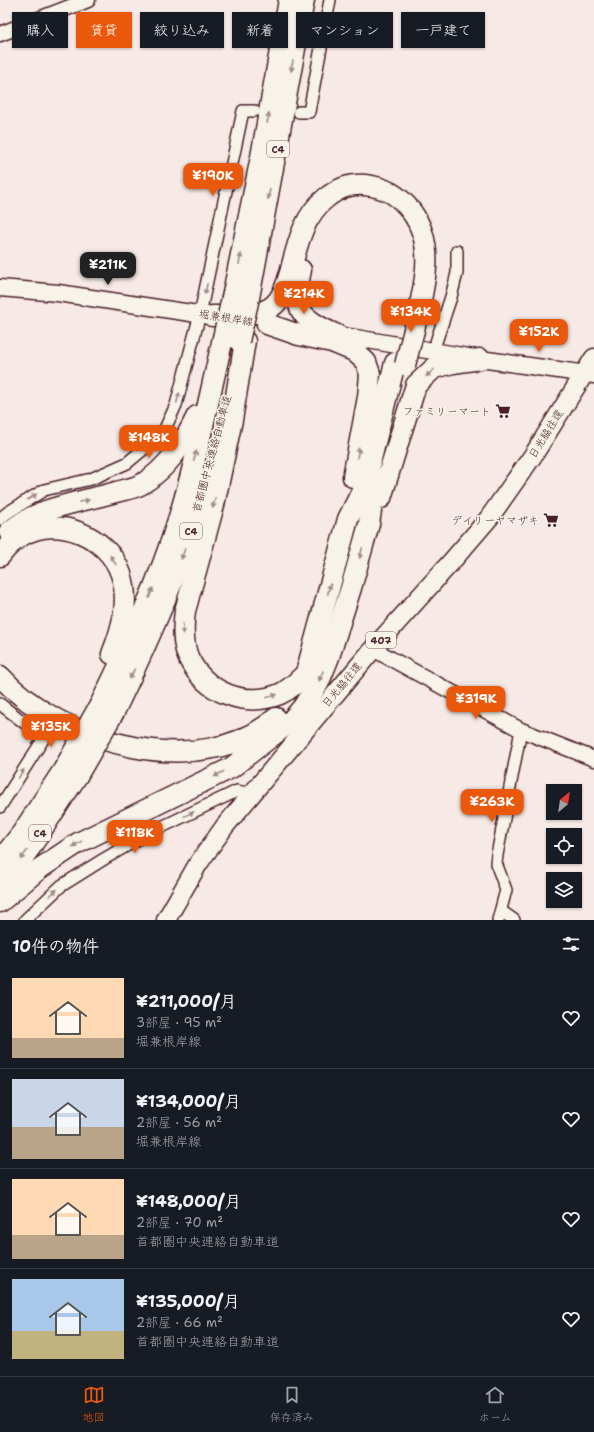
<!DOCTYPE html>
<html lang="ja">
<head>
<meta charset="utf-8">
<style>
	:root { --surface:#171b24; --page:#20242c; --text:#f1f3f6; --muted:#9ea1a6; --line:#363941; --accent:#ea580c }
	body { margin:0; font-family:"Shantell Sans","Klee One",sans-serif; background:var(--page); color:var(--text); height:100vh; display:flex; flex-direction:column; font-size:15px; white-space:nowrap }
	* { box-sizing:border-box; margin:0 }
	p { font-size:13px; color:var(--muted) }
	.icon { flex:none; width:22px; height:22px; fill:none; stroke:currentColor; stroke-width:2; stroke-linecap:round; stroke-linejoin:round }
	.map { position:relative; height:920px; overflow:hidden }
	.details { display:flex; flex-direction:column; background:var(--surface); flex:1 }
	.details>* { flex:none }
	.guide { position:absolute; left:12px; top:12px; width:570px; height:36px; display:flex; gap:8px }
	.needle { width:26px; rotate:29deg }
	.controls { position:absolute; left:546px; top:784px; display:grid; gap:8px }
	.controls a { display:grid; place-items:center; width:36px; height:36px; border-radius:0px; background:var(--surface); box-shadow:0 1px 3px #0004; font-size:20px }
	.price { position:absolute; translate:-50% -34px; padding:0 9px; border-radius:8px; background:var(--accent); color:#fff; font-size:13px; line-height:26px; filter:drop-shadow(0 1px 2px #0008) }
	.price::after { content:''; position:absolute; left:50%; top:24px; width:12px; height:9px; margin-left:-6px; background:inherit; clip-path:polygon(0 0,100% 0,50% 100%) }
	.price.on { background:#222; color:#fff }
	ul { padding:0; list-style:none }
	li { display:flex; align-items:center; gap:12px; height:100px; padding:0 12px }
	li+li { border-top:1px solid var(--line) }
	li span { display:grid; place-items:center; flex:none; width:112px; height:80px; border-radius:0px; color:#555 }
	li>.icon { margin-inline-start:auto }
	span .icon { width:48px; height:48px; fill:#fffc; stroke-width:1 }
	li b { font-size:17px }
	h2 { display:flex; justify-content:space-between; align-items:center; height:48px; padding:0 12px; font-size:17px }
	.tag { padding:0 14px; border-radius:0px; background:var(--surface); box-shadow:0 1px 3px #0004; font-size:14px; line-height:36px }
	.tag.on { background:var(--accent); color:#fff }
	.tabs { display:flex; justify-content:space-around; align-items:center; height:56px; border-top:1px solid var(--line); background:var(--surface); font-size:11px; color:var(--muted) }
	.tabs a { display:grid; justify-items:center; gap:2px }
	.tabs .on { color:var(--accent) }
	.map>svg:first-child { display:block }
</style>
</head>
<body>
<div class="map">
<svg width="594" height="920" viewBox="0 0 594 920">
	<rect width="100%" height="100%" fill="#f7e9e5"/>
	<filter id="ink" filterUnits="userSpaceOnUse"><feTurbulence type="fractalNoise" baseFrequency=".025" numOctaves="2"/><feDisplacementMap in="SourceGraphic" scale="8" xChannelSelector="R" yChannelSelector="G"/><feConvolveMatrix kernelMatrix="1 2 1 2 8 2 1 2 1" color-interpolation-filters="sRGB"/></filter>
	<g filter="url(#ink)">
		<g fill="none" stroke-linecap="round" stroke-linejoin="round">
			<g stroke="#4a1f2b" stroke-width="14">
				<g id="minor">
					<path d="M299,112H309L330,0"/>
					<path d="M433,351L451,297L457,273V251"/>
					<path d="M0,519L7,513L44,490L91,479L127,463L163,433L176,405L200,314L243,111H254"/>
					<path d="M0,704L44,738L0,807"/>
					<path d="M501,911L514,920"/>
					<path d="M25,920L61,886L104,859L147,834L237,791L252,794"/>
					<path d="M498,920L506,890L496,863L497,855L521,730"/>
				</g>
			</g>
			<g stroke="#4a1f2b" stroke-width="17">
				<g id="tertiary">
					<path d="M0,34L88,0"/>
					<path d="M373,649L521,730L594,759"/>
				</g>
			</g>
			<g stroke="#4a1f2b" stroke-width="19">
				<g id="secondary">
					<path d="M0,288L58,293L224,318"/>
					<path d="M326,333L480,359L594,375"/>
				</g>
			</g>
			<g stroke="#4a1f2b" stroke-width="21">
				<path id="trunk" d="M166,920L198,864L225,826L373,649L452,561L489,518L534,454L594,358"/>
			</g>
			<g stroke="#4a1f2b" stroke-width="23">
				<g id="motorway">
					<path d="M301,270C292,310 300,319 337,335"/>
					<path d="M232,298L261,157L289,0"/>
					<path d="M249,298L304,0"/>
					<path d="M212,316C229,315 261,317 274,305C283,297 286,285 290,273C297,246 303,216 326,198C339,188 349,184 365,185C385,187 399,195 411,211C438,247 423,290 414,330"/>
					<path d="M267,324L299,335L332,342L354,351L366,362L370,374L368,397L353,477"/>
					<path d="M245,341L232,420L214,505L185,611C183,627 182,644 189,659C206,693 245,708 280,694C291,689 298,681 306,673L348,519L364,487L395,363"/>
					<path d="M381,498L416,385L434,368L453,363L480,359"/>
					<path d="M9,532C39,506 79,503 116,492C124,490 135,488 142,484C168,468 184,443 197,416"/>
					<path d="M0,556C6,548 14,540 23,535C58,515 108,536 121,574C130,601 122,629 112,654"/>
					<path d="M0,676C60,743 201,784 276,718"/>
					<path d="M100,705C130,644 159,582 179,517C197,459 209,398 223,338"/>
					<path d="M114,712C151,636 185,559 208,477"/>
					<path d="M0,861L22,833L64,769"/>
					<path d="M0,888L30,848L77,776"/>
					<path d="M0,902L39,869L78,843L231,768L290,722L303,707L319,682L329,657L351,588L369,524L376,477"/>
				</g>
			</g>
			<use href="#minor" stroke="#f7f3e8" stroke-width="11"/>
			<use href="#tertiary" stroke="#f7f3e8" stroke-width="14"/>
			<use href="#secondary" stroke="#f7f3e8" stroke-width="16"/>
			<use href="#trunk" stroke="#f7f3e8" stroke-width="18"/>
			<use href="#motorway" stroke="#f7f3e8" stroke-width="20"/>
			<g stroke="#4a1f2b" stroke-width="23" stroke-linecap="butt">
				<g id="motorway-bridge">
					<path d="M223,338L232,298"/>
					<path d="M239,341L249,298"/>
					<path d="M405,365L414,330"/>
					<path d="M64,769L100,705"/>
					<path d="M77,776L114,712"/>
				</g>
			</g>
			<use href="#motorway-bridge" stroke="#f7f3e8" stroke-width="20"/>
		</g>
		<defs><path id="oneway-solid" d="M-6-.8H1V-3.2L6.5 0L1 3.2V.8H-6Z"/></defs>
		<g fill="#a0898a">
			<use href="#oneway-solid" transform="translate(292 66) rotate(100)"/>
			<use href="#oneway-solid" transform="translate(268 118) rotate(-80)"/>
			<use href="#oneway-solid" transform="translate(269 194) rotate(101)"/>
			<use href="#oneway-solid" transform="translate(240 259) rotate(-78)"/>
			<use href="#oneway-solid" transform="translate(206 289) rotate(102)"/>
			<use href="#oneway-solid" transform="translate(430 373) rotate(138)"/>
			<use href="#oneway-solid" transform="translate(178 398) rotate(-75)"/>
			<use href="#oneway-solid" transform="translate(358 453) rotate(-79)"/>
			<use href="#oneway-solid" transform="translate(195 456) rotate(-75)"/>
			<use href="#oneway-solid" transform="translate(32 497) rotate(-32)"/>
			<use href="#oneway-solid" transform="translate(84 501) rotate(-12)"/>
			<use href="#oneway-solid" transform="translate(214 503) rotate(104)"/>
			<use href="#oneway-solid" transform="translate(361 553) rotate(105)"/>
			<use href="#oneway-solid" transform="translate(183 554) rotate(109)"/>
			<use href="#oneway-solid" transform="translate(113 560) rotate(-123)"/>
			<use href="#oneway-solid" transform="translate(329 589) rotate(-76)"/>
			<use href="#oneway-solid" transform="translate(151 593) rotate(-69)"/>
			<use href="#oneway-solid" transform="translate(183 629) rotate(89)"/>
			<use href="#oneway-solid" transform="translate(132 674) rotate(116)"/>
			<use href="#oneway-solid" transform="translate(321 676) rotate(113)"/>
			<use href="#oneway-solid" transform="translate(272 696) rotate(-16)"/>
			<use href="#oneway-solid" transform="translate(21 774) rotate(-58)"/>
			<use href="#oneway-solid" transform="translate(219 774) rotate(151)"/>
			<use href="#oneway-solid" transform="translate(189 814) rotate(-26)"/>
			<use href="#oneway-solid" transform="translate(77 844) rotate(149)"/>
			<use href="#oneway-solid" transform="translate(24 855) rotate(126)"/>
			<use href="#oneway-solid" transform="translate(53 893) rotate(-42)"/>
		</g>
	</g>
	<defs>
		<g id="supermarket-bare" transform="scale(1.2)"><path d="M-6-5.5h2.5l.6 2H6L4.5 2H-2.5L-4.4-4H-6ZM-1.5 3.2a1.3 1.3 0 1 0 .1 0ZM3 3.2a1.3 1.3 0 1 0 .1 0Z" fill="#4a1f2b" stroke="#f7f3e8" stroke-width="2.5" paint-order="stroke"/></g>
	</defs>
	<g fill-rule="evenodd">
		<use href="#supermarket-bare" x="503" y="411"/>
		<use href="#supermarket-bare" x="551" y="520"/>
	</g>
	<g text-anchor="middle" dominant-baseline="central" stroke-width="3" stroke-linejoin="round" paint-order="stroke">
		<g fill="#f7f3e8" stroke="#7e5f64" stroke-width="1">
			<rect x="267" y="141" width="22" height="16" rx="3"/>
			<rect x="180" y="523" width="22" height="16" rx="3"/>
			<rect x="366" y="632" width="30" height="16" rx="3"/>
			<rect x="29" y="825" width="22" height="16" rx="3"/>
		</g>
		<g font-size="10" font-weight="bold" fill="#4a1f2b">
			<text x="278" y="149">C4</text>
			<text x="191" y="531">C4</text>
			<text x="381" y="640">407</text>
			<text x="40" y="833">C4</text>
		</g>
		<g font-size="11" fill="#4a1f2b" stroke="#f7f3e8">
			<text transform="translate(226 318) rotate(9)">堀兼根岸線</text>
			<text transform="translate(546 434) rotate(-58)">日光脇往還</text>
			<text transform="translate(212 454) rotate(-75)">首都圏中央連絡自動車道</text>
			<text transform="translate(342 685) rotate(-50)">日光脇往還</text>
		</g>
		<g font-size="11" fill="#4a1f2b" stroke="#f7f3e8" text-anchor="end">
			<text x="491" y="411">ファミリーマート</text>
			<text x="539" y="520">デイリーヤマザキ</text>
		</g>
	</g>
</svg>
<div class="controls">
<a><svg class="needle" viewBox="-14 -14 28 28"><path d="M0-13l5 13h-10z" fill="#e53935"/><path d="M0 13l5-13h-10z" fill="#9ea1a6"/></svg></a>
<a><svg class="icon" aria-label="locate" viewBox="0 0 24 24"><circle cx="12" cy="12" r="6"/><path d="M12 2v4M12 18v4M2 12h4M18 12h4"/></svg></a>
<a><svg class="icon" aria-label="layers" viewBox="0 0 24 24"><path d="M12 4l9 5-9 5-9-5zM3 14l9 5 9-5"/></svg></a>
</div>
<b class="price" style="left:213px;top:197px">¥190K</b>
<b class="price on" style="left:108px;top:286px">¥211K</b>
<b class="price" style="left:304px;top:315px">¥214K</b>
<b class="price" style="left:411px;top:333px">¥134K</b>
<b class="price" style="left:539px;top:353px">¥152K</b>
<b class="price" style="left:149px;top:459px">¥148K</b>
<b class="price" style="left:476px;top:720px">¥319K</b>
<b class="price" style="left:51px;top:748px">¥135K</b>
<b class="price" style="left:492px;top:823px">¥263K</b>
<b class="price" style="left:135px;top:854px">¥118K</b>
<div class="guide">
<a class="tag">購入</a>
<a class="tag on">賃貸</a>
<a class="tag">絞り込み</a>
<a class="tag">新着</a>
<a class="tag">マンション</a>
<a class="tag">一戸建て</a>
</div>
</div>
<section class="details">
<h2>10件の物件<svg class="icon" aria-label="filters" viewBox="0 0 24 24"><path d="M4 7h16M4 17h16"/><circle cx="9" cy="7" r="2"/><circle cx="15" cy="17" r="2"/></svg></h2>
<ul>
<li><span style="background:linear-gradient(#ffd9b3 75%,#b9a48a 0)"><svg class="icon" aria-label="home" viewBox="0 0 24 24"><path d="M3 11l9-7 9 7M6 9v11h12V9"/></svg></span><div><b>¥211,000/月</b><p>3部屋 · 95 m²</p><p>堀兼根岸線</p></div><svg class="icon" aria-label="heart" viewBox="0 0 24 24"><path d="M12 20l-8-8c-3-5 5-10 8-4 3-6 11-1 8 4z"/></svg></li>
<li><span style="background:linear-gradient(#c9d6e8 60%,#b9a48a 0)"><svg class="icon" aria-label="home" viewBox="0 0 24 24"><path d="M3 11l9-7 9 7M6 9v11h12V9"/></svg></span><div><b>¥134,000/月</b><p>2部屋 · 56 m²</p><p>堀兼根岸線</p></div><svg class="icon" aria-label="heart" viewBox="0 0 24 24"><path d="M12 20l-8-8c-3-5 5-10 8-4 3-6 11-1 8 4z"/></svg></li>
<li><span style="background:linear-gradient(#ffd9b3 70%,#b9a48a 0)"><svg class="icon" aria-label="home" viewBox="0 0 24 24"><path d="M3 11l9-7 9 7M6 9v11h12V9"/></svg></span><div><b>¥148,000/月</b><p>2部屋 · 70 m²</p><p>首都圏中央連絡自動車道</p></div><svg class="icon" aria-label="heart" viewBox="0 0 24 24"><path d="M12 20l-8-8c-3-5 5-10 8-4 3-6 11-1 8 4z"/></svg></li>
<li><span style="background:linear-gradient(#a9c7e8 65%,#c2b280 0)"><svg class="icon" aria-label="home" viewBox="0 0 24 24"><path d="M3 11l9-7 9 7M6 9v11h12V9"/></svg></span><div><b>¥135,000/月</b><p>2部屋 · 66 m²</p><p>首都圏中央連絡自動車道</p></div><svg class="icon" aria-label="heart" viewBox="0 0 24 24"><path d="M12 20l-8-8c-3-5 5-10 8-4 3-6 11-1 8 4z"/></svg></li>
</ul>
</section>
<nav class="tabs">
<a class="on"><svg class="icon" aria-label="map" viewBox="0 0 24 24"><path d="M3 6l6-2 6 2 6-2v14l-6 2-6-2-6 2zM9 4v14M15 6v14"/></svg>地図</a>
<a><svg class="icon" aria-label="saved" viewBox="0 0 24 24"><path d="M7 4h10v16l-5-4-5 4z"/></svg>保存済み</a>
<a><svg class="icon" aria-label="home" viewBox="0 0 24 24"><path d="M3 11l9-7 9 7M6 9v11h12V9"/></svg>ホーム</a>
</nav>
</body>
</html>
